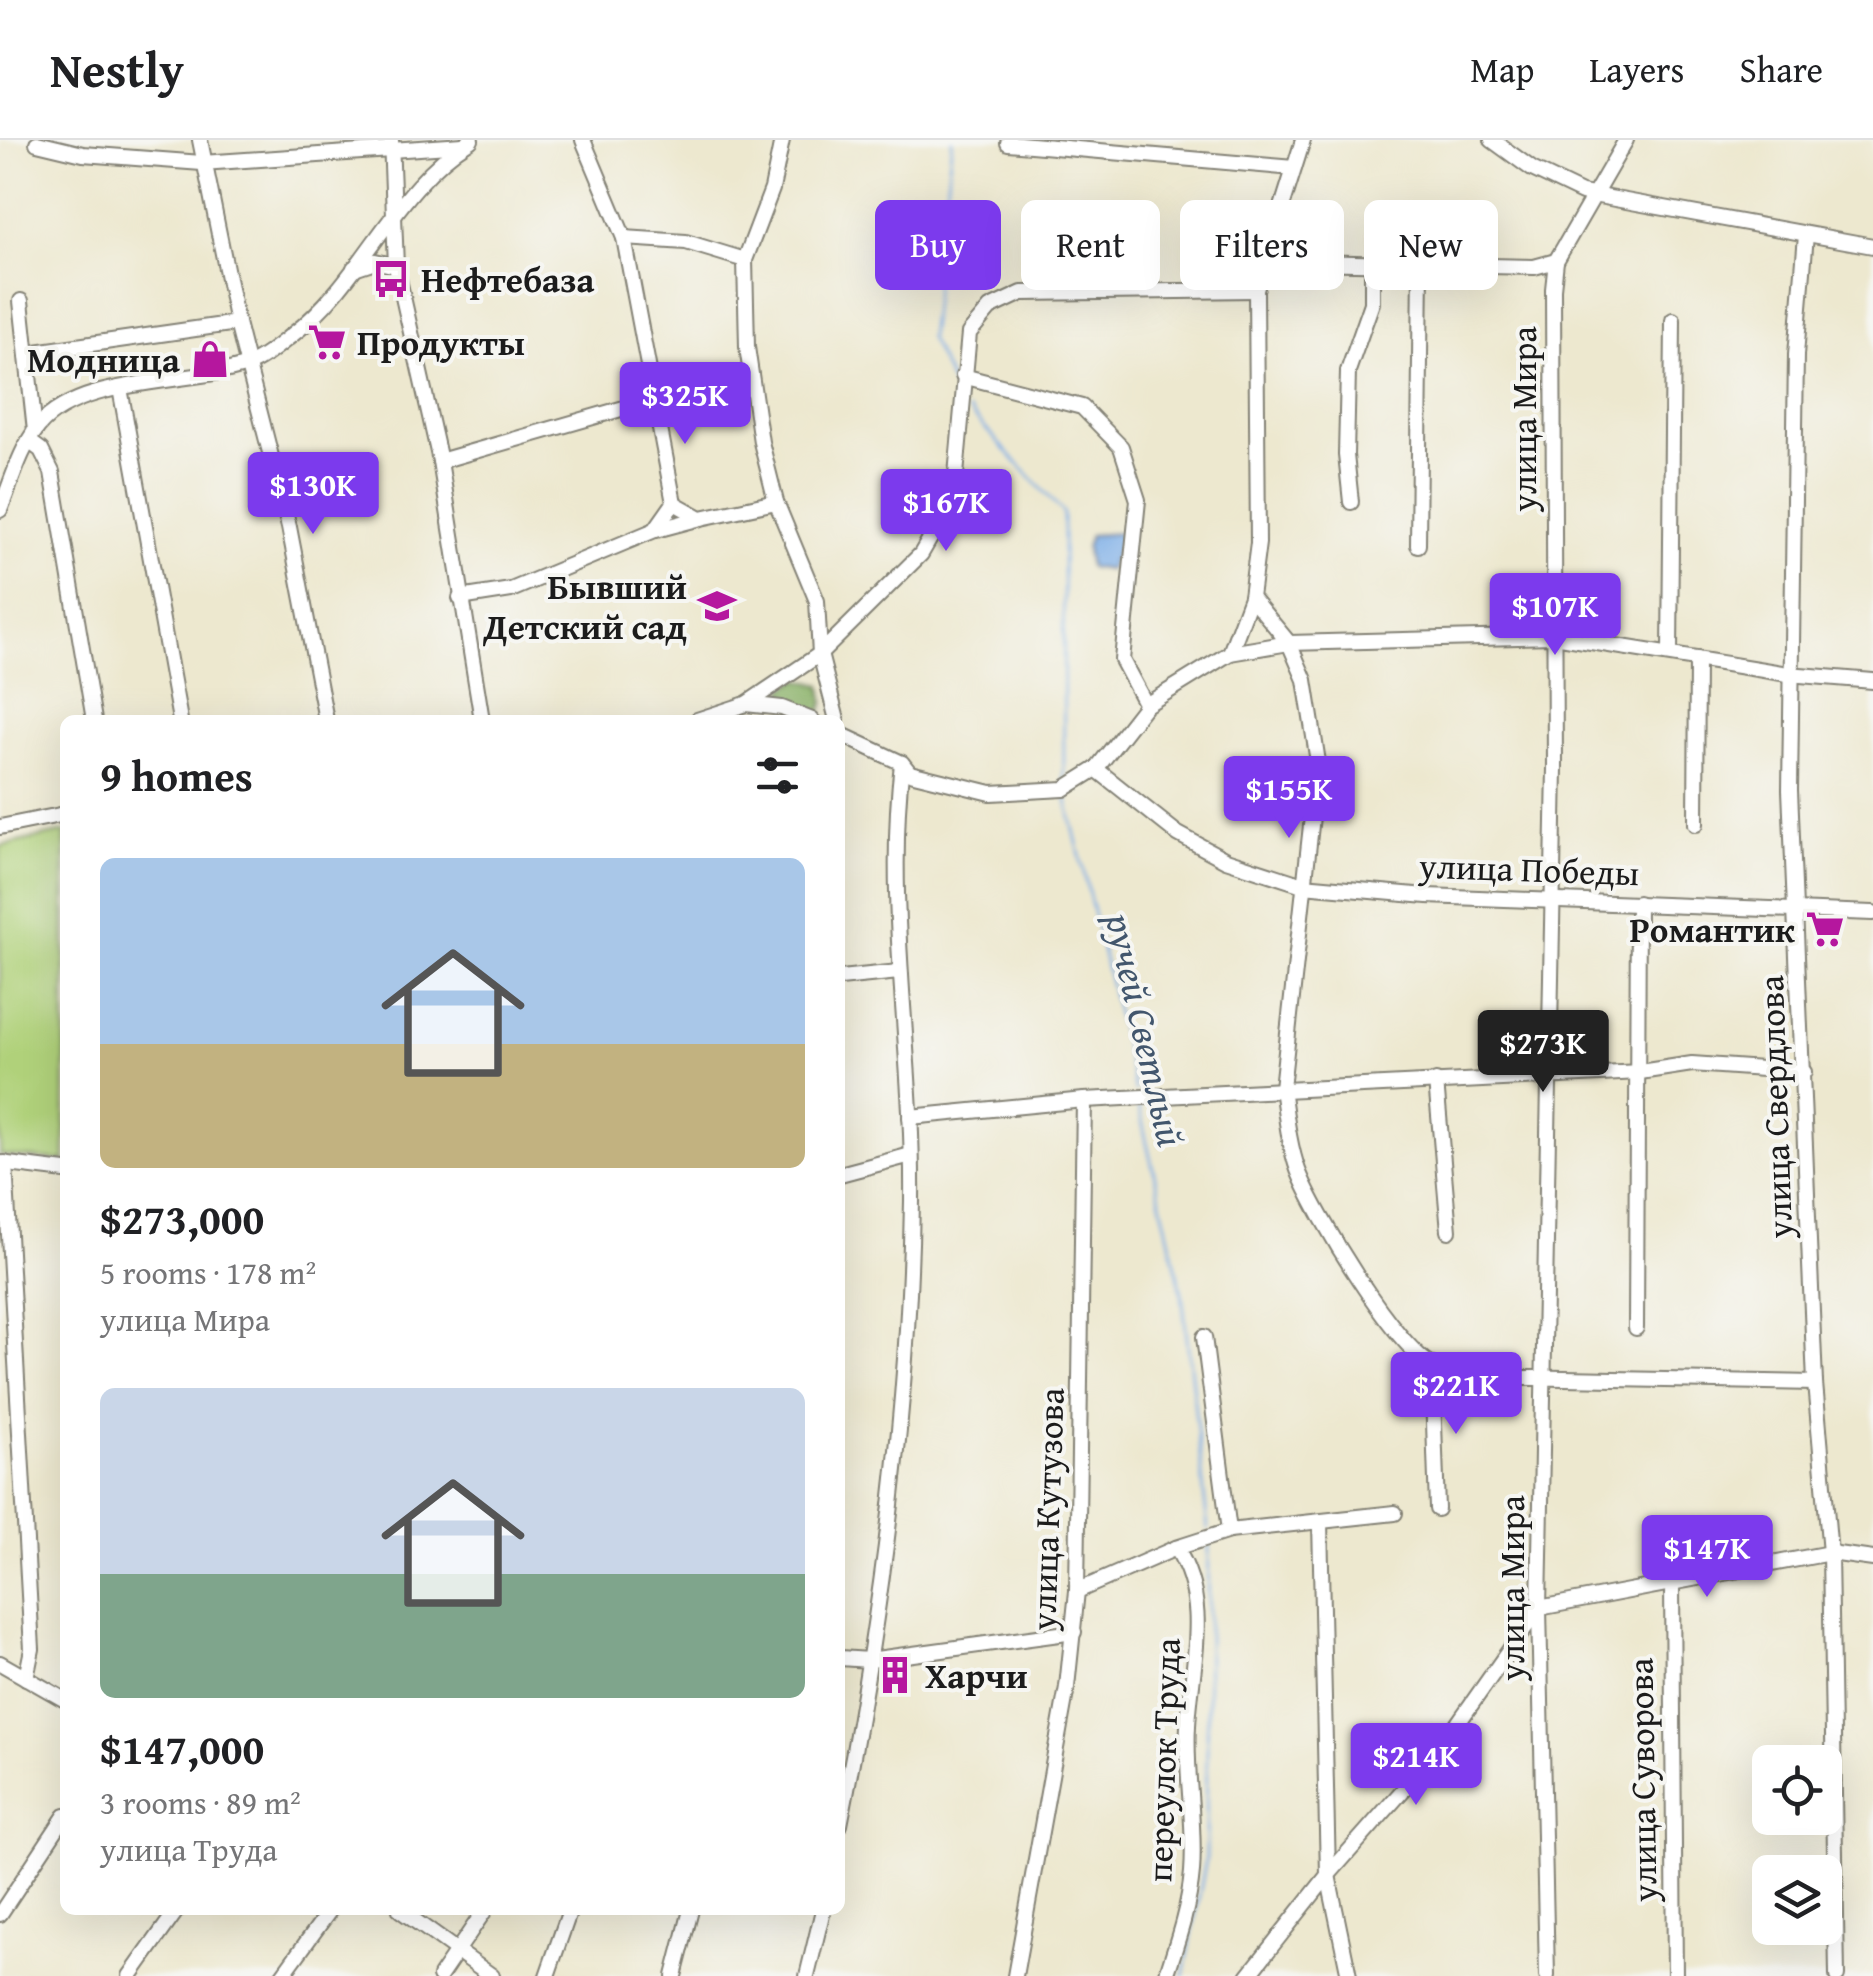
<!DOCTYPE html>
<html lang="en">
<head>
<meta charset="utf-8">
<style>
	:root { --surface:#fff; --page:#f6f6f6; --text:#202124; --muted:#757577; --line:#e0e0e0; --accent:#7c3aed }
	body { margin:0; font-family:"Gentium Book Plus",serif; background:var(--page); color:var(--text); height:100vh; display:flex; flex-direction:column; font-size:38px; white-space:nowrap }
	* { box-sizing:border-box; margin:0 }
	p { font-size:32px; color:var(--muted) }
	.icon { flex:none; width:55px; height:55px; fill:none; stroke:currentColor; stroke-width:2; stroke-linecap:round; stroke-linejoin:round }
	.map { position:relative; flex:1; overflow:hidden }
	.side { position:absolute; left:60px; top:575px; width:785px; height:1200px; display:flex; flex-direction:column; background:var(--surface); border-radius:15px; box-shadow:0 10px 40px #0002 }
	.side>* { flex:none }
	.top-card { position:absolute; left:875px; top:60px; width:848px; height:90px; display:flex; gap:20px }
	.fabs { position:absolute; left:1752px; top:1605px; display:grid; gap:20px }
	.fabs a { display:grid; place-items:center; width:90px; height:90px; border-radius:15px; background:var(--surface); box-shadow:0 10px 40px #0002; font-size:50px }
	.price { position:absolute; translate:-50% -85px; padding:0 22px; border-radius:10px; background:var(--accent); color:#fff; font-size:32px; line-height:65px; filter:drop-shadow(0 2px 5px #0008) }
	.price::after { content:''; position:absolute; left:50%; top:60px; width:30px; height:22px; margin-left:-15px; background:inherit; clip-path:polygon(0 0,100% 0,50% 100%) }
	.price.current { background:#222; color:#fff }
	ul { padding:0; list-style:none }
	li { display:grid; align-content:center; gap:20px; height:530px; padding:0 40px }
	li span { display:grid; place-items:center; height:310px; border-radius:15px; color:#555 }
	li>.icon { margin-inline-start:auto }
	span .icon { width:180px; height:180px; fill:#fffc; stroke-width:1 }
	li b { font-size:42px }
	h2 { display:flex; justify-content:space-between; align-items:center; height:120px; padding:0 40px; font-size:42px }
	.pill { padding:0 35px; border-radius:15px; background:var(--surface); box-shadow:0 10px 40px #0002; font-size:35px; line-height:90px }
	.pill.current { background:var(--accent); color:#fff }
	header { display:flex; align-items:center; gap:60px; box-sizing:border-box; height:140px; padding:0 50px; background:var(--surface); border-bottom:2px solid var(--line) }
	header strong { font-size:48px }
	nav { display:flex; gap:55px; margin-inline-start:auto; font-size:35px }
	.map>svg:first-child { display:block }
</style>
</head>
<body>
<header>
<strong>Nestly</strong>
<nav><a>Map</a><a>Layers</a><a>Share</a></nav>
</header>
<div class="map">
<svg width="1873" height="1836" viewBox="0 0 1873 1836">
	<rect width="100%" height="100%" fill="#f6f6f2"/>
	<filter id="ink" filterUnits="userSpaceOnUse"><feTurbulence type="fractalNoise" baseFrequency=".01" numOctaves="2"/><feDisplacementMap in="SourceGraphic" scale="20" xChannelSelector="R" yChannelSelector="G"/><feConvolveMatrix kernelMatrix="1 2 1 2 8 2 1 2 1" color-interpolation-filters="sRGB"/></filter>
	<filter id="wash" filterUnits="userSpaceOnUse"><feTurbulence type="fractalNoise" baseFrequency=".0048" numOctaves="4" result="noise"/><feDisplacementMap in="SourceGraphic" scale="40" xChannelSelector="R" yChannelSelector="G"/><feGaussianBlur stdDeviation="2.25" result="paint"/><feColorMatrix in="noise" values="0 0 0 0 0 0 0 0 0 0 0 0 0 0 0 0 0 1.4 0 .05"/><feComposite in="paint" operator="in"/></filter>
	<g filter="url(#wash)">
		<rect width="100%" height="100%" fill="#ede8cf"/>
		<path fill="#b0d17a" stroke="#66764b" stroke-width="2.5" d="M65,692V1021L0,1015V706Z"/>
		<path fill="#8cb36a" stroke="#546843" stroke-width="2.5" d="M797,539L822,545L824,563L820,576L783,560L784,549Z"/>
		<path fill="#7bade7" stroke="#4c6482" stroke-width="2.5" d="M1124,393L1109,430L1089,427L1086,408L1090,395Z"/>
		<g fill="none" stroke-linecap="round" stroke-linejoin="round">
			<g stroke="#7bade7" stroke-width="2.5">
				<path d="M952,0L929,198L957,255"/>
				<path d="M968,270L1063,372L1064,644"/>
				<path d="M1065,652L1135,951"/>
				<path d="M1138,964L1182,1153L1208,1389"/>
				<path d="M1184,1836L1206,1719L1209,1402"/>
			</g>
		</g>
	</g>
	<g filter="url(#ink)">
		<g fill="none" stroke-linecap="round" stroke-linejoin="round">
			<g stroke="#848276" stroke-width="18">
				<g id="minor">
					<path d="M200,0L237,183L289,387L326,580"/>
					<path d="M391,0L396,126L440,321L482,580"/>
					<path d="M782,0L772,49L745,120L747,207L761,302L776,362L817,461L820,514L837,580"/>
					<path d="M1492,0L1532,29L1582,53L1873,106"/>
					<path d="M37,3L83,14L202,23L463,5"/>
					<path d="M1008,3L1294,28"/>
					<path d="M1806,95L1796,215L1790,650L1815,1243L1830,1413L1837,1836"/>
					<path d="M624,98L686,102L745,120"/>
					<path d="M1265,121L1534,127L1556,121"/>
					<path d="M354,128L375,121L396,126"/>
					<path d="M21,161L35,291"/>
					<path d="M28,213L237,183"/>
					<path d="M963,236L1082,267L1121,307L1138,360L1122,520L1146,565"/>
					<path d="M120,248L180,580"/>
					<path d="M30,302L41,310L52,332L94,580"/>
					<path d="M440,321L652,260"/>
					<path d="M1351,362L1346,315L1348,231L1372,163V124"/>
					<path d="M674,363L701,378L776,362"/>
					<path d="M0,370C11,344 20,309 38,287C80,236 189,245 247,225C262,220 279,205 292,195C363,141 394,47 471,0"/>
					<path d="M656,390L701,378"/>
					<path d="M1418,405L1421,125"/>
					<path d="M1251,457L1289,503L1305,540L1318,622L1282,948C1286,975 1289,1005 1298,1030C1314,1072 1397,1212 1436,1227C1474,1242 1524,1237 1564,1238C1648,1240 1732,1241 1815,1243"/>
					<path d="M460,458L511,450L655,390L674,363L624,98L583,0"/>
					<path d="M1230,513L1289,503L1554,496L1788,534L1873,541"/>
					<path d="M1670,514L1673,180"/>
					<path d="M746,564L782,568L812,580"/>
					<path d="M697,580L746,564L820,514L921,414L954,357L969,193L990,168L1022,153L1256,150"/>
					<path d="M840,594L902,623L910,633L991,653L1064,649L1096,629L1146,565L1230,513L1251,457L1258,403L1256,150L1303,0"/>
					<path d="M1096,629L1178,694L1226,720L1303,745L1427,756L1873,773"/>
					<path d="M1696,684L1697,519"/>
					<path d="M0,687L65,674"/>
					<path d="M840,838L899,832"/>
					<path d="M1436,941L1449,1091"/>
					<path d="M910,977L1084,960L1640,932L1692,924L1804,932"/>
					<path d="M0,1023L65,1031"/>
					<path d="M5,1023L32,1509L26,1538"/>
					<path d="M840,1034L911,1015"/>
					<path d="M1636,1188L1638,763"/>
					<path d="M1204,1197L1229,1391"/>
					<path d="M1432,1226L1437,1369"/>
					<path d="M1320,1382L1328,1735L1349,1836"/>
					<path d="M1672,1444L1675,1836"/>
					<path d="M1077,1451L1176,1408L1229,1391L1395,1373"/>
					<path d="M840,1518L869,1520L1074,1492"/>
					<path d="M0,1523L65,1560"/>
					<path d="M840,1685C880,1482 909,1269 912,1061C914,915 885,769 902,623"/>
					<path d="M400,1770L492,1836"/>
					<path d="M0,1774L65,1676"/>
					<path d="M130,1836L177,1770"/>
					<path d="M282,1836L330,1770"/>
					<path d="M440,1836L485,1770"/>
					<path d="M547,1836L570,1770"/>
					<path d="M674,1836L691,1770"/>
					<path d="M807,1836L823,1770"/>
					<path d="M1015,1836L1067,1547L1077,1451L1084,960"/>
					<path d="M1166,1836C1177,1802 1189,1768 1192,1732C1196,1683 1185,1635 1188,1586C1191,1525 1212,1463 1176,1408"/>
					<path d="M1248,1836L1328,1735L1442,1606L1539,1468L1830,1413L1873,1419"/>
					<path d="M1547,1836L1539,1468L1555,628L1553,149L1556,121L1626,0"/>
				</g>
			</g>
			<use href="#minor" stroke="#fff" stroke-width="14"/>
		</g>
	</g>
	<defs>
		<g id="bus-bare" transform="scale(3)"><path d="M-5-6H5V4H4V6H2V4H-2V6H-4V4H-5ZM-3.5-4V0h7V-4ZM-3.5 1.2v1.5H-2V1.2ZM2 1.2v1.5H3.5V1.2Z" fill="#b5179e" stroke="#f6f6f2" stroke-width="2.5" paint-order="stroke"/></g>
		<g id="supermarket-bare" transform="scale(3)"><path d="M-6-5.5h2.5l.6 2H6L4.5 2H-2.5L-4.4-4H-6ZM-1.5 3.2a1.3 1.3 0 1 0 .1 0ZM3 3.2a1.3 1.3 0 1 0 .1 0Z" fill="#b5179e" stroke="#f6f6f2" stroke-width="2.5" paint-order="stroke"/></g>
		<g id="shop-bare" transform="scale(3)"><path d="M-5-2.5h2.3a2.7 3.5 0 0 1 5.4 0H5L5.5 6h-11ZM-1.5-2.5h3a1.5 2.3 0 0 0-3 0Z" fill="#b5179e" stroke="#f6f6f2" stroke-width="2.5" paint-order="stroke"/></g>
		<g id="school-bare" transform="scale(3)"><path d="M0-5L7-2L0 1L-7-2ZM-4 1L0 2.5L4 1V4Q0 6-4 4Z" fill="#b5179e" stroke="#f6f6f2" stroke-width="2.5" paint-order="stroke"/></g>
		<g id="building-bare" transform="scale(3)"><path d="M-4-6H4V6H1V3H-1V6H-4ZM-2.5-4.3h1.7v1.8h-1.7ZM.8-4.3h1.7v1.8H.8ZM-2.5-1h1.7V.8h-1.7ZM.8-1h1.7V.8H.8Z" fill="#b5179e" stroke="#f6f6f2" stroke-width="2.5" paint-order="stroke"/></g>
	</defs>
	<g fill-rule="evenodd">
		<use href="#bus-bare" x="391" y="139"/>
		<use href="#supermarket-bare" x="327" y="202"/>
		<use href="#shop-bare" x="210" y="219"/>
		<use href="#school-bare" x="717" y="466"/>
		<use href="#supermarket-bare" x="1825" y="789"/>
		<use href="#building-bare" x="895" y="1535"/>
	</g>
	<g text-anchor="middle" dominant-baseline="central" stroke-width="8" stroke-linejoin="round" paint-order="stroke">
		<g font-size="35" font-weight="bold" fill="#1c1c1c" stroke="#f6f6f2" text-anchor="start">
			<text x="421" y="139">Нефтебаза</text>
			<text x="357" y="202">Продукты</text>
			<text x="180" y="219" text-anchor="end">Модница</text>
			<text x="687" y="446" text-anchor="end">Бывший<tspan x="687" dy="40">Детский сад</tspan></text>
			<text x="1795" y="789" text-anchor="end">Романтик</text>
			<text x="925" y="1535">Харчи</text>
		</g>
		<g font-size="35" fill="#1c1c1c" stroke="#f6f6f2">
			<text transform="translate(1523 279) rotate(-90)">улица Мира</text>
			<text transform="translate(1529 729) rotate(2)">улица Победы</text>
			<text transform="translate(1775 967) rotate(-92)">улица Свердлова</text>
			<text transform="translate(1047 1369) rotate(-88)">улица Кутузова</text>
			<text transform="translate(1511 1448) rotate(-90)">улица Мира</text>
			<text transform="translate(1163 1620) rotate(-88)">переулок Труда</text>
			<text transform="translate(1642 1640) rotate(-91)">улица Суворова</text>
		</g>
		<g font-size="38" font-style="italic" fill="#42566d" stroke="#f6f6f2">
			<text transform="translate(1146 890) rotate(77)">ручей Светлый</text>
		</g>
	</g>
</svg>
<div class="fabs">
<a><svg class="icon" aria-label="locate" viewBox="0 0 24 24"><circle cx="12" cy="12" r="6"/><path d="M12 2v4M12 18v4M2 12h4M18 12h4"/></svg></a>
<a><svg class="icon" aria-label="layers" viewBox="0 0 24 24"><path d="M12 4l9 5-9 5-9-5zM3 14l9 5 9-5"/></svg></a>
</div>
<b class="price" style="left:685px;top:307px">$325K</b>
<b class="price" style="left:313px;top:397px">$130K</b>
<b class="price" style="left:946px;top:414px">$167K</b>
<b class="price" style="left:1555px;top:518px">$107K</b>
<b class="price" style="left:1289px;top:701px">$155K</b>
<b class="price current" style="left:1543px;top:955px">$273K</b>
<b class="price" style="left:1456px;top:1297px">$221K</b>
<b class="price" style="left:1707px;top:1460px">$147K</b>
<b class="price" style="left:1416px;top:1668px">$214K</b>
<div class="top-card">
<a class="pill current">Buy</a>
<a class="pill">Rent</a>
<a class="pill">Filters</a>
<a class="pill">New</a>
</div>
<section class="side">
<h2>9 homes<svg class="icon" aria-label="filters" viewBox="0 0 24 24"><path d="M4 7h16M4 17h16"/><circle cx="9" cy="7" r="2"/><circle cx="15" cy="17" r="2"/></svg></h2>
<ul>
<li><span style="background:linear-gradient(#a9c7e8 60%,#c2b280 0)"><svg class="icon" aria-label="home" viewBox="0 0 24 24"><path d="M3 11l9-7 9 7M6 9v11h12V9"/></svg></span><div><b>$273,000</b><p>5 rooms · 178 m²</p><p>улица Мира</p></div></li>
<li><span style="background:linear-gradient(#c9d6e8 60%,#7fa58c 0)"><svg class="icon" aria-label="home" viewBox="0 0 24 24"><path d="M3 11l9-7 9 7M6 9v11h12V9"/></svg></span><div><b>$147,000</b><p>3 rooms · 89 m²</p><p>улица Труда</p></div></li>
</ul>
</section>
</div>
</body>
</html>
